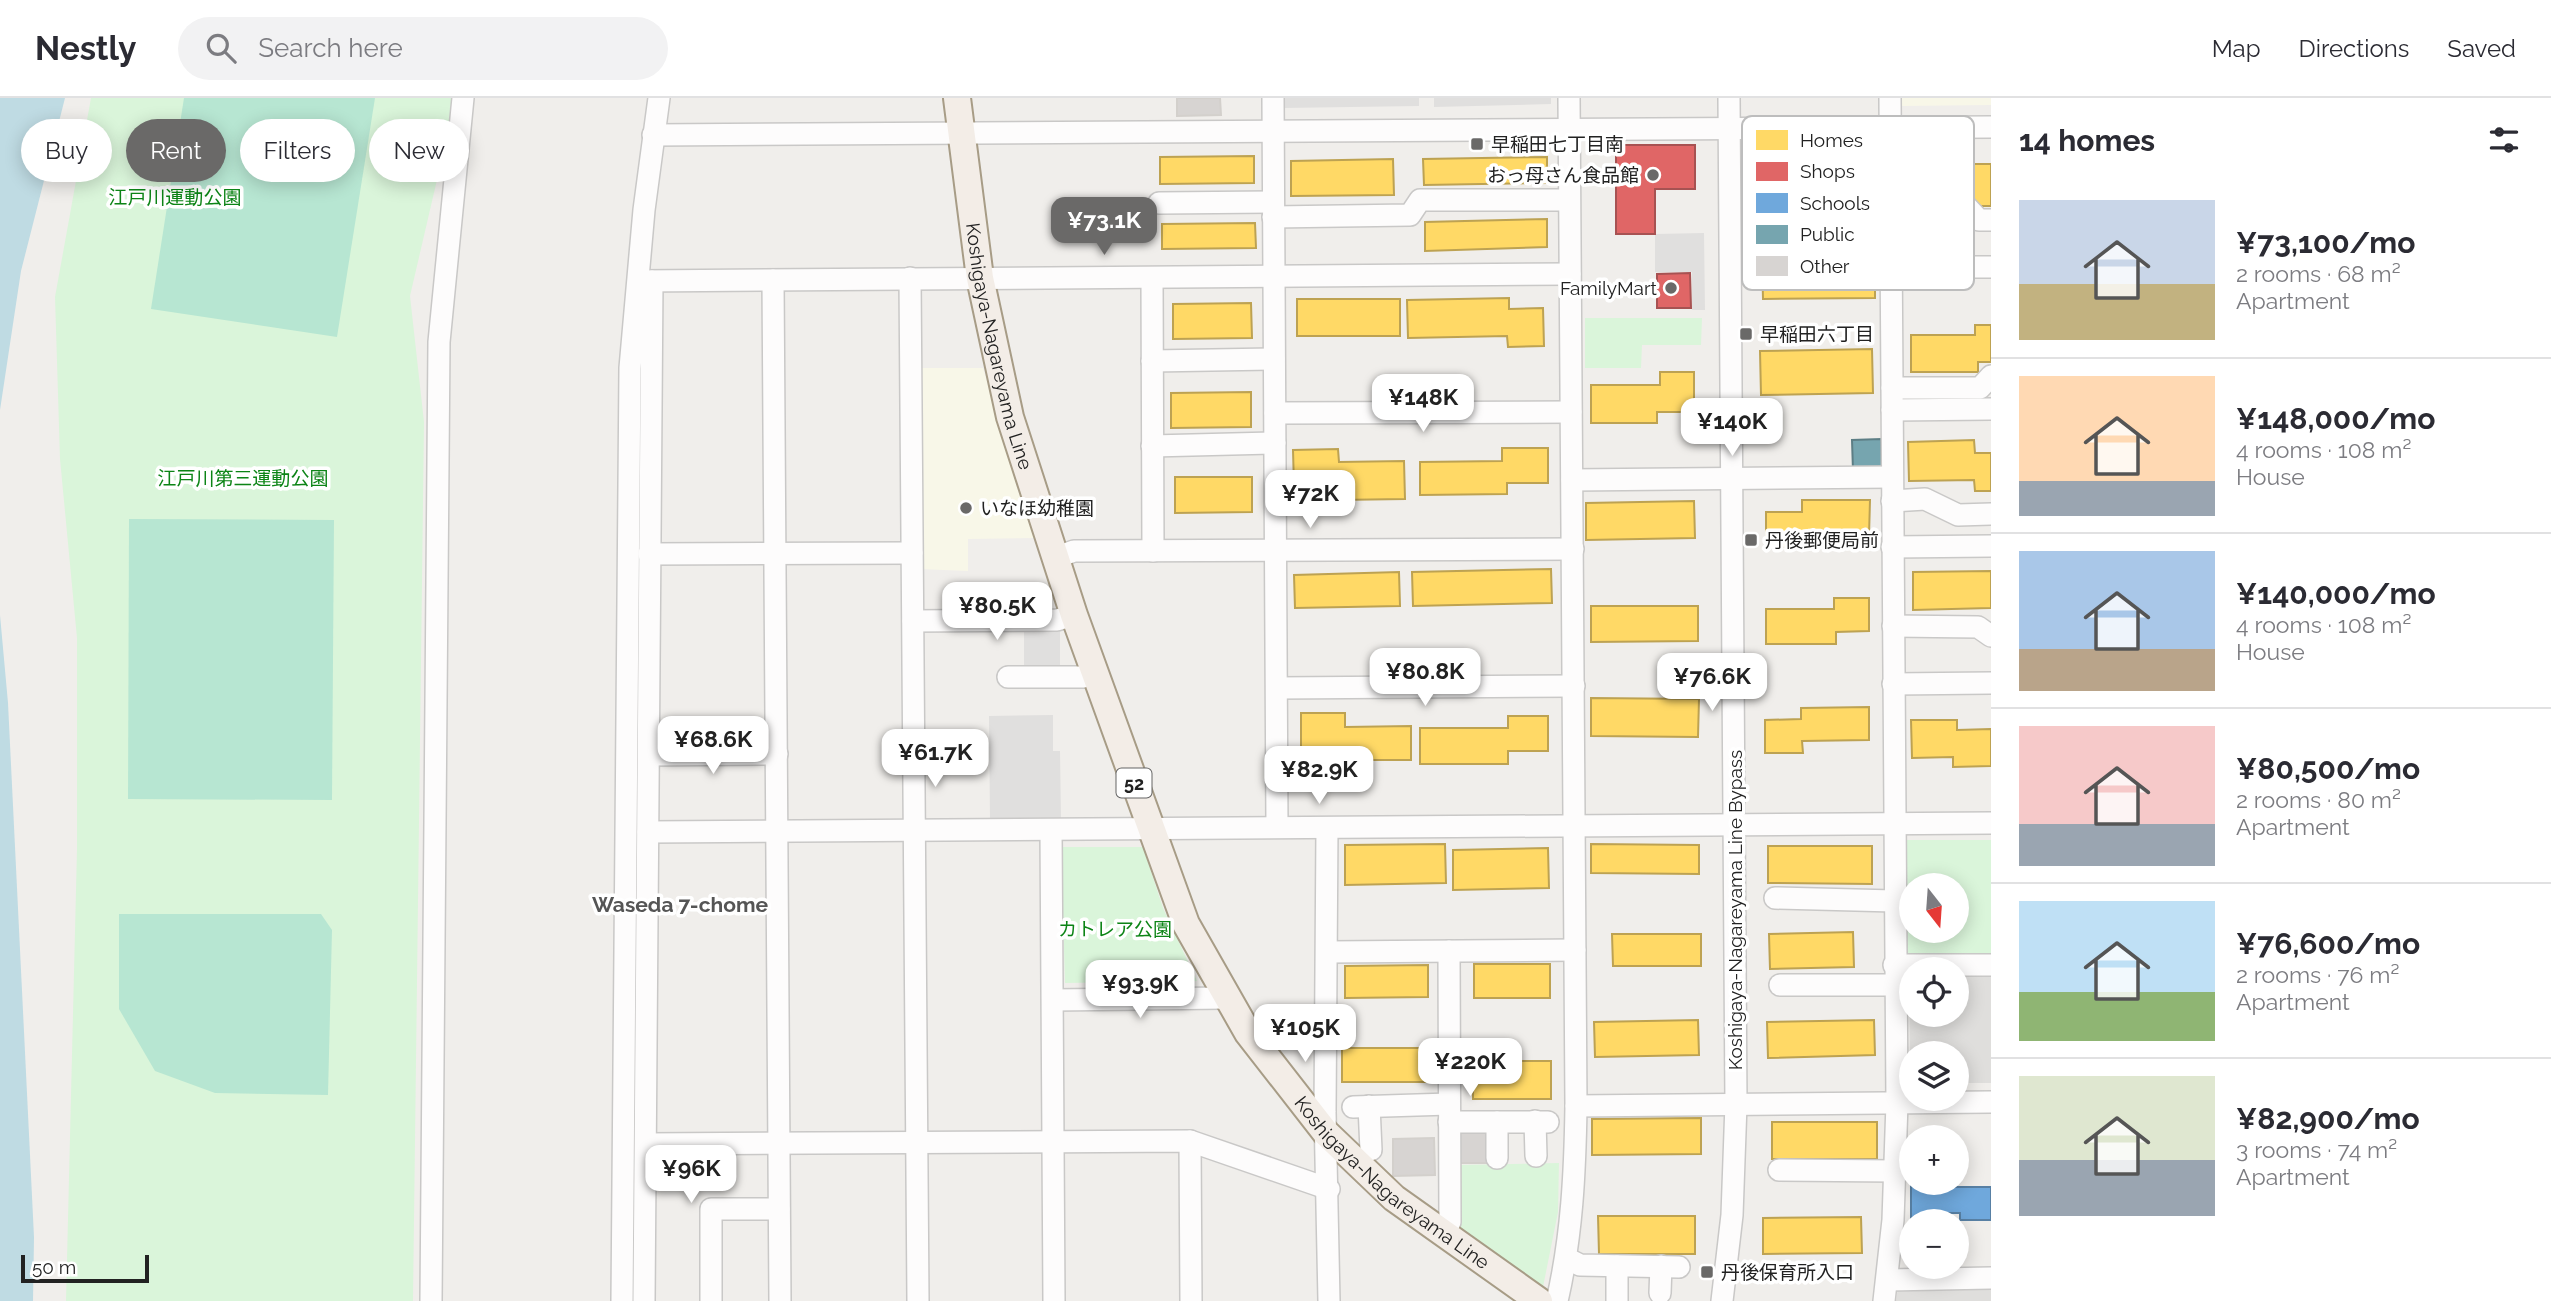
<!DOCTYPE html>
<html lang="en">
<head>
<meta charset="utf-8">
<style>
	:root { --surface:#fff; --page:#f2f2f3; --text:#2b2b33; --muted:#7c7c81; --line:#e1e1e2; --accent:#6a6968 }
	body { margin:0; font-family:Raleway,"Noto Sans JP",sans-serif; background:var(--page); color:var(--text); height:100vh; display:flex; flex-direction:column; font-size:26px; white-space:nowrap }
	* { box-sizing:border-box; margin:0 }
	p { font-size:23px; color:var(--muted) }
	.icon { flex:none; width:38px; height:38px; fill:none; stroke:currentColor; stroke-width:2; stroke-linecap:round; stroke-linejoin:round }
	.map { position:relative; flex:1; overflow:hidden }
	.details { display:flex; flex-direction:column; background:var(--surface); width:560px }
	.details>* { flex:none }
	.hud { position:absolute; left:21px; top:21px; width:665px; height:63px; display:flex; gap:14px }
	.needle { width:46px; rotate:163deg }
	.controls { position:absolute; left:1899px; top:775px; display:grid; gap:14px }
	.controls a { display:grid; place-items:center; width:70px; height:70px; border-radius:50%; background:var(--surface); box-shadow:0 4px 18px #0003; font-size:35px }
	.scale { position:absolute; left:21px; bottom:18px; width:128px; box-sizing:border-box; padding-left:7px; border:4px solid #222; border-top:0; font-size:19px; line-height:24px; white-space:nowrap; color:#222; -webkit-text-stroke:5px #fff; paint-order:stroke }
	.price { position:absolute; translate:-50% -60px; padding:0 16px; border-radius:14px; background:#fff; color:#222; font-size:23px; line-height:46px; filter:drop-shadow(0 2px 4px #0008) }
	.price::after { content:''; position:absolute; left:50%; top:42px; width:21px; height:16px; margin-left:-10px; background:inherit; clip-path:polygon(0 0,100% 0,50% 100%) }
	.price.on { background:var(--accent); color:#fff }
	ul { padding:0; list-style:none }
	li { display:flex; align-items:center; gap:21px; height:175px; padding:0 28px }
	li+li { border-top:2px solid var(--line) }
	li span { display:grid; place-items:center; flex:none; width:196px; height:140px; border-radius:0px; color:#555 }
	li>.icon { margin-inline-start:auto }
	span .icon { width:84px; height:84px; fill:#fffc; stroke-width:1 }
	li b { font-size:30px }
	h2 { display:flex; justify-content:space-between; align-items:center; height:84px; padding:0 28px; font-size:30px }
	.tag { padding:0 24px; border-radius:32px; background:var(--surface); box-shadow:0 4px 18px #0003; font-size:24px; line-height:63px }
	.tag.on { background:var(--accent); color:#fff }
	header { display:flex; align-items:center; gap:42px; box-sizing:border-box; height:98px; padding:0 35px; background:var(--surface); border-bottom:2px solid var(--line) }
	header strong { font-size:33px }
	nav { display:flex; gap:38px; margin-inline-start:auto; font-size:24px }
	.search { width:490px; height:63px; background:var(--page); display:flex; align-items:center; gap:18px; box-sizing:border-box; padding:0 24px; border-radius:38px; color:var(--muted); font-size:26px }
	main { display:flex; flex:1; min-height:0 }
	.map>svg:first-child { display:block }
</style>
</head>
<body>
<header>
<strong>Nestly</strong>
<div class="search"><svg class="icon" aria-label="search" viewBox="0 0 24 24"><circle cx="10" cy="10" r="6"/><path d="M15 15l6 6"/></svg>Search here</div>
<nav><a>Map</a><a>Directions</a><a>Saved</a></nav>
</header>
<main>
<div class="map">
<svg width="1991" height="1203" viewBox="0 0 1991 1203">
	<rect width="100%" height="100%" fill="#f0eeeb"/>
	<g fill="#dfdedc">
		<path d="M1957,875H1991V985H1957L1956,956H1911L1910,984L1909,876L1911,917H1956Z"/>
		<path d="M1991,1186V1203H1896L1898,1189Z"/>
	</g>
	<g fill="#f8f7e8">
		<path d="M1902,0H1991V7L1902,8Z"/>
		<path d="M917,270H983L1018,393L1036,440L968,441V473L919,471Z"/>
	</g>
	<g fill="#daf5da" fill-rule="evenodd">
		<path d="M91,0H456L410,198L424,324L413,1203H66L77,751V540L60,361L55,199Z"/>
		<path d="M1585,220H1702L1701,247H1642L1641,270H1585Z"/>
		<path d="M1905,742H1991V858L1905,860ZM1911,788H1956V833H1911Z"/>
		<path d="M1061,749H1143L1163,810L1197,883L1065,885Z"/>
		<path d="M1559,1065L1558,1114L1542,1194L1464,1137L1458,1124V1067Z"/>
	</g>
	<g fill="#b7e6d2">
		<path d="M184,0H375L337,239L151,211Z"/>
		<path d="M129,421L334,422L332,702L128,701Z"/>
		<path d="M119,816H321L332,832L328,997L215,995L155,973L119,911Z"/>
	</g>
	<g fill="#e0dfde">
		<path d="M1283,0H1419V8L1283,10Z"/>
		<path d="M1434,0H1551V6L1434,9Z"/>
		<path d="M1704,135L1705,212H1692V174H1655V136Z"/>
		<rect x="1024" y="529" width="36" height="45"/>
		<path d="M1053,617V653H1060L1061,722H990L989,618Z"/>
	</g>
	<g fill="#bfdbe3">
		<path d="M0,0H65L21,173L0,312Z"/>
		<path d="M0,517L8,605L34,1139L33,1203H0Z"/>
	</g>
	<g fill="#ffd966" stroke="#bda252" stroke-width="2">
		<path d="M1909,55H1973V66H1991V108H1973V94H1909Z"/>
		<path d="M1254,58V85L1160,86V59Z"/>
		<path d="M1547,59V85L1424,87L1423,61Z"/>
		<path d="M1393,61L1394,97L1291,98V63Z"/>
		<path d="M1547,121V149L1425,153V124Z"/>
		<path d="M1255,125L1256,150L1162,151V126Z"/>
		<path d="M1762,159H1875V200L1763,201Z"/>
		<path d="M1509,200V211L1543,210L1544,248L1508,249L1507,238L1408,240L1407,202Z"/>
		<rect x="1297" y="201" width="103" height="37"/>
		<path d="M1251,205L1252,240L1173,241V206Z"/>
		<path d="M1975,227H1991V264H1978V274H1911V237H1975Z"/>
		<path d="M1872,251L1873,295L1761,297L1760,253Z"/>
		<path d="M1660,274H1694V314H1657V325H1591V287H1660Z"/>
		<path d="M1251,294V329L1171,330V295Z"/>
		<path d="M1974,342L1975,355H1991V393H1975L1974,382L1909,383L1908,344Z"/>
		<path d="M1502,350H1548V385H1507V396L1420,397V364L1502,363Z"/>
		<path d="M1338,351L1339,364L1404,363L1405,401L1337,402L1336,387L1294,388L1293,352Z"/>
		<path d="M1175,379H1252V414L1175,415Z"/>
		<path d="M1802,402H1870L1869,438H1801V449H1766V414H1802Z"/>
		<path d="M1694,403L1695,440L1586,442V405Z"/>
		<path d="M1551,471L1552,505L1413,508L1412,474Z"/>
		<path d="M1991,473V510L1913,512V474Z"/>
		<path d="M1399,474L1400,508L1295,510L1294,477Z"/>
		<path d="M1834,500H1869V533L1836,534V546H1766V511H1834Z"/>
		<path d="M1591,508H1698V543L1591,544Z"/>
		<path d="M1591,600L1699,601L1698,639L1591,638Z"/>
		<path d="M1869,609V642L1802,643L1803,655H1765V622L1801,621V610Z"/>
		<path d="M1301,615H1345V629L1411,628V662H1341V651H1301Z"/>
		<path d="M1508,618H1548V653H1508V666H1420V630H1508Z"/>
		<path d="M1911,622H1957V632L1991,631V668L1953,669V659L1912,660Z"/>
		<path d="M1445,746L1446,785L1345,787V747Z"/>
		<path d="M1591,746L1699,747V776L1591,775Z"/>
		<path d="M1768,748H1872V786L1768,785Z"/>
		<path d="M1548,750L1549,790L1453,792V752Z"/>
		<path d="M1853,834L1854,869L1770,871L1769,836Z"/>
		<path d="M1612,836H1701V868H1613Z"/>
		<rect x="1474" y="866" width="76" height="34"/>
		<path d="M1428,867V899L1345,900V868Z"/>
		<path d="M1698,922L1699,957L1595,959L1594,924Z"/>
		<path d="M1874,922L1875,957L1768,960L1767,924Z"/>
		<rect x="1342" y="950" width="91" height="34"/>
		<rect x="1473" y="963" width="78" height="38"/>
		<path d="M1701,1020V1056L1592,1057V1021Z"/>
		<rect x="1772" y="1024" width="105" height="37"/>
		<path d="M1598,1118H1695V1156H1599Z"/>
		<path d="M1861,1119L1862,1155L1763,1156V1120Z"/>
	</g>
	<g fill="#e06666" stroke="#a75252" stroke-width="2">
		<path d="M1616,47H1695V91H1655V136H1616Z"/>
		<path d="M1690,175L1691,210H1657V176Z"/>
	</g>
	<path fill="#6fa8dc" stroke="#5880a4" stroke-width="2" d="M1911,1085H1931V1089H1991V1122H1960V1115H1933V1123H1911Z"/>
	<path fill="#76a5af" stroke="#5d7e85" stroke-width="2" d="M1881,341L1882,371L1853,373L1852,342Z"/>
	<g fill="#d7d4d2" stroke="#d3d0cc" stroke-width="2">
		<path d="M1177,0H1220L1221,17L1177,18Z"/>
		<rect x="1458" y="1034" width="33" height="31"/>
		<path d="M1434,1040L1435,1077L1393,1078V1041Z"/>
	</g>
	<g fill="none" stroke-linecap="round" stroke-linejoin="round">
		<g stroke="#c9c8c7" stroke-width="24">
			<g id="minor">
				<path d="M1273,0L1277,729"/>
				<path d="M653,37L1991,29"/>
				<path d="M1159,105L1273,104"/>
				<path d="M1890,105H1963L1979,122H1991"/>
				<path d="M1273,119L1410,117L1420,102H1569"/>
				<path d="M1890,169H1991"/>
				<path d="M910,180L918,1203"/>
				<path d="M1152,180L1153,453"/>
				<path d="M773,182L780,1203"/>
				<path d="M641,183L1570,176"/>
				<path d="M1152,263L1274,261"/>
				<path d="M1892,290H1980L1991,278"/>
				<path d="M1892,312L1991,311"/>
				<path d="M1275,315L1571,314"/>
				<path d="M1152,348L1275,345"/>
				<path d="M1572,382L1892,379"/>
				<path d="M1892,403L1925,401L1958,417L1991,416"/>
				<path d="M1892,449L1991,448"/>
				<path d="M649,456L912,455"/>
				<path d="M1054,460L1074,453L1573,451"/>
				<path d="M913,523L1057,522L1074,517"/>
				<path d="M1893,528L1978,529L1991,538"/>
				<path d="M1008,579H1083L1095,575"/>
				<path d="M1893,586L1991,585"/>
				<path d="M1277,590L1574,588"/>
				<path d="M649,657L777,656"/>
				<path d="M1327,730L1325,1014L1329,1203"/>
				<path d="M1051,732L1054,1203"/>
				<path d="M648,734L1991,725"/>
				<path d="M1775,800L1894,803"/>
				<path d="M1328,854L1575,852"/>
				<path d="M1894,867H1991"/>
				<path d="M1780,887H1895"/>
				<path d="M1053,902L1226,900"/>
				<path d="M1369,1008L1371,1052"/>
				<path d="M1576,1008L1991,1004"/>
				<path d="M1353,1009L1449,1006"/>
				<path d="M1535,1023L1536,1058"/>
				<path d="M1449,1024H1548"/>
				<path d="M1497,1024V1060"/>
				<path d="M1190,1043L1191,1203"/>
				<path d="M646,1046L1190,1043L1329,1091"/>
				<path d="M1779,1072L1895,1073"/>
				<path d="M1444,1136L1450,1124L1449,853"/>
				<path d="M1566,1160L1580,1167L1679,1169"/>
				<path d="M1888,1182L1991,1180"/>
				<path d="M1660,1195L1661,1168"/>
				<path d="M431,1203L439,244L463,0"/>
				<path d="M622,1203L630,270L644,112L659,0"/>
				<path d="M644,1203L652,183"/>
				<path d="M711,1203V1111H779"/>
				<path d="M1557,1203C1572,1138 1575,1074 1576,1008L1569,0"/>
				<path d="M1617,1203V1168"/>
				<path d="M1722,1203L1732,1117L1736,1006L1729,0"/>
				<path d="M1884,1203L1893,1122L1897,1005L1890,0"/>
			</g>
		</g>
		<g stroke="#a79c86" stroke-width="30">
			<g id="major">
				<path id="s1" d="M957,0L980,180L1010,319L1074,517L1186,826L1248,935L1326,1035L1394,1100L1539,1203"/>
			</g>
		</g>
		<use href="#minor" stroke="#fdfcfc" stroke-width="21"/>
		<use href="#major" stroke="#f3ede7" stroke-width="26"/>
	</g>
	<g fill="#6a6968" stroke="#fff" stroke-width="2.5">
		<rect x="1470" y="39" width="14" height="14" rx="3.5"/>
		<circle cx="1653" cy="77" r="7"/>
		<circle cx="1671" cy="190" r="7"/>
		<rect x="1739" y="229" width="14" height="14" rx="3.5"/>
		<circle cx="966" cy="410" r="7"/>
		<rect x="1744" y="435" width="14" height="14" rx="3.5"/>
		<rect x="1700" y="1167" width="14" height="14" rx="3.5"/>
	</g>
	<g text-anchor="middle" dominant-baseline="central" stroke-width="7" stroke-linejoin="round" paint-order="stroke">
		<rect fill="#fff" stroke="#646464" stroke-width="2" x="1116.5" y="670.5" width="35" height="29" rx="5"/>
		<g font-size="18" font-weight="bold" fill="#222">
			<text x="1134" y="685">52</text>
		</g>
		<g font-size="19" fill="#222" stroke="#fff" text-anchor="start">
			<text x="1491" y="46">早稲田七丁目南</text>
			<text x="1639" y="77" text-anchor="end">おっ母さん食品館</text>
			<text x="1657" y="190" text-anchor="end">FamilyMart</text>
			<text x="1760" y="236">早稲田六丁目</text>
			<text x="980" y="410">いなほ幼稚園</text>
			<text x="1765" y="442">丹後郵便局前</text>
			<text x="1721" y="1174">丹後保育所入口</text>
		</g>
		<g font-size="19" fill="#0c8416" stroke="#fff">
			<text x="175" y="99">江戸川運動公園</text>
			<text x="243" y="380">江戸川第三運動公園</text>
			<text x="1115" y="831">カトレア公園</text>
		</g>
		<g font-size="19" fill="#222" stroke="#fff">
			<text stroke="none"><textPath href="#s1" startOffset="252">Koshigaya-Nagareyama Line</textPath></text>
			<text transform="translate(1735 812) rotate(-90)">Koshigaya-Nagareyama Line Bypass</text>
			<text stroke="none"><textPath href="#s1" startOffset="1195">Koshigaya-Nagareyama Line</textPath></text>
		</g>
		<g font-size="21" font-weight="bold" fill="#555" stroke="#fff">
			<text x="680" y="806">Waseda 7-chome</text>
		</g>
	</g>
	<rect x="1742" y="18" width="232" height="174" rx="10" fill="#fff" stroke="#bdbdbd" stroke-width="2"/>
	<rect x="1756" y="32" width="32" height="20" fill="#ffd966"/>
	<rect x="1756" y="64" width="32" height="19" fill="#e06666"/>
	<rect x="1756" y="95" width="32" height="20" fill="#6fa8dc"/>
	<rect x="1756" y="127" width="32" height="19" fill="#76a5af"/>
	<rect x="1756" y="158" width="32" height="20" fill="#d7d4d2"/>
	<g font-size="19" fill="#222">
		<text x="1800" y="49">Homes</text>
		<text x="1800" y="80">Shops</text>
		<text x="1800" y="112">Schools</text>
		<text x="1800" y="143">Public</text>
		<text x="1800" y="175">Other</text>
	</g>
</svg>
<div class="controls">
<a><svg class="needle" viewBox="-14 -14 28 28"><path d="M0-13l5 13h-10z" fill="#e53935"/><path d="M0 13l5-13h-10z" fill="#7c7c81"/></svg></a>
<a><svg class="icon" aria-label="locate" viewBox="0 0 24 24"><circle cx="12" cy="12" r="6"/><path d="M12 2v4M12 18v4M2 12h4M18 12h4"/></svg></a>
<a><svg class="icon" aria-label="layers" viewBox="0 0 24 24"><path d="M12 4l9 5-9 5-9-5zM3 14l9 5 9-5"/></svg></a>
<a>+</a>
<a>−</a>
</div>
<div class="scale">50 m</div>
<b class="price on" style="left:1104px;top:159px">¥73.1K</b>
<b class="price" style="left:1423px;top:336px">¥148K</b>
<b class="price" style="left:1732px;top:360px">¥140K</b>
<b class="price" style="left:1310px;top:432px">¥72K</b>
<b class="price" style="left:997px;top:544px">¥80.5K</b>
<b class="price" style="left:1425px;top:610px">¥80.8K</b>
<b class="price" style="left:1712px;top:615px">¥76.6K</b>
<b class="price" style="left:713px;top:678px">¥68.6K</b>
<b class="price" style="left:935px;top:691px">¥61.7K</b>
<b class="price" style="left:1319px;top:708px">¥82.9K</b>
<b class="price" style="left:1140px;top:922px">¥93.9K</b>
<b class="price" style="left:1305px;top:966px">¥105K</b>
<b class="price" style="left:1470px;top:1000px">¥220K</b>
<b class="price" style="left:691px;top:1107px">¥96K</b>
<div class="hud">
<a class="tag">Buy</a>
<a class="tag on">Rent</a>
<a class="tag">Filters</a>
<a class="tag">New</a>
</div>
</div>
<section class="details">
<h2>14 homes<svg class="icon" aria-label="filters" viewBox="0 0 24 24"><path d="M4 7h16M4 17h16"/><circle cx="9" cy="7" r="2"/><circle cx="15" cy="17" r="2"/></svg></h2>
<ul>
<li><span style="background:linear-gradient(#c9d6e8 60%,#c2b280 0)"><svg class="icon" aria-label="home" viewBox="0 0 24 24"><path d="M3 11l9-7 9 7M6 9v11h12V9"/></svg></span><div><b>¥73,100/mo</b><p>2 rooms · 68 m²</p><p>Apartment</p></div></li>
<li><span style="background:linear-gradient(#ffd9b3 75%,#9aa5b1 0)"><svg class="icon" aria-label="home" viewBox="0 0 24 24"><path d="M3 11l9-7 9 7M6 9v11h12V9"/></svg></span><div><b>¥148,000/mo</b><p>4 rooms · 108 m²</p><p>House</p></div></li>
<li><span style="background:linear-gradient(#a9c7e8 70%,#b9a48a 0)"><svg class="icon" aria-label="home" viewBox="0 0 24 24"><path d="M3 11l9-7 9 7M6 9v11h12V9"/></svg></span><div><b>¥140,000/mo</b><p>4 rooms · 108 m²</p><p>House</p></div></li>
<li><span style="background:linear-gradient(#f6c9c9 70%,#9aa5b1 0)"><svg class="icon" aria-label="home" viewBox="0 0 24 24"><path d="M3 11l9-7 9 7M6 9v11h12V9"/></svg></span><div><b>¥80,500/mo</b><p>2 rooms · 80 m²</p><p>Apartment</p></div></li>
<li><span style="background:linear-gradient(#bfe0f5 65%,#8fb573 0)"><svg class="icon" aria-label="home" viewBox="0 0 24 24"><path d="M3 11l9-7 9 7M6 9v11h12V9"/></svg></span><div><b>¥76,600/mo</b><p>2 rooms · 76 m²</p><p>Apartment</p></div></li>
<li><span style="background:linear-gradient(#dfe7d0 60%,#9aa5b1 0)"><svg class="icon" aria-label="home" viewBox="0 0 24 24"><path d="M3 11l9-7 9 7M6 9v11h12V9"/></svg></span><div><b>¥82,900/mo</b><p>3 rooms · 74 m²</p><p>Apartment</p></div></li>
</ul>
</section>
</main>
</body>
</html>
